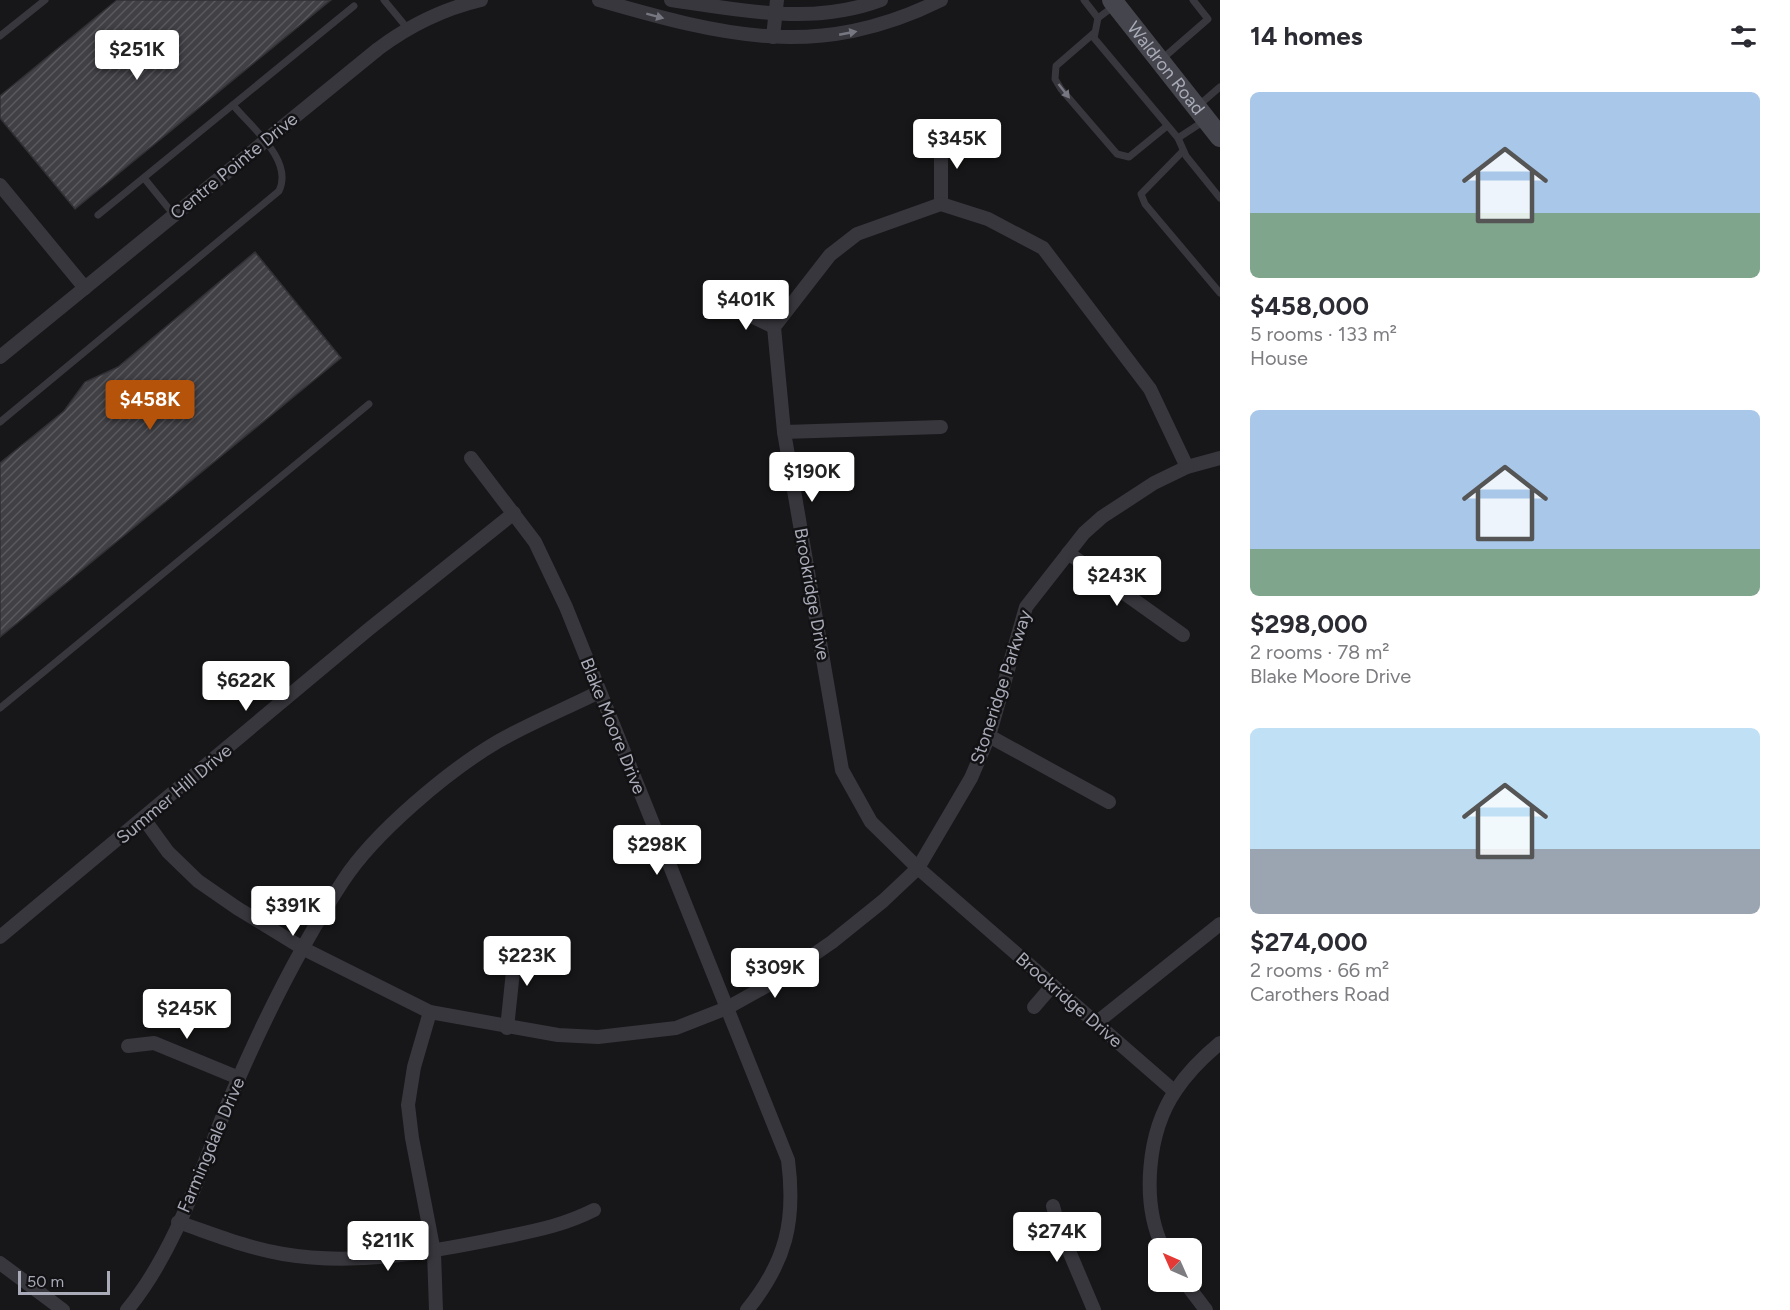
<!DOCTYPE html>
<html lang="en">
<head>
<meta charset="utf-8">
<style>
	:root { --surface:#fff; --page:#f7f7f7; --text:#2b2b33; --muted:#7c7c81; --accent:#b45309 }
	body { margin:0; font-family:Figtree,sans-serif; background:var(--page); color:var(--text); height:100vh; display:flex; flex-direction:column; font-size:22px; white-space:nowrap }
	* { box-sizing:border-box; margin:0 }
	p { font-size:20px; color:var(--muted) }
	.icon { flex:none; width:33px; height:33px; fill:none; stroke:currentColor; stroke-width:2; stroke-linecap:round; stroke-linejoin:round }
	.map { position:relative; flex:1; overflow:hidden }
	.side { display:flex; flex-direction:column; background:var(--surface); width:570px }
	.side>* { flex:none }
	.needle { width:39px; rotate:315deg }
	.tools { position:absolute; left:1148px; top:1238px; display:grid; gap:12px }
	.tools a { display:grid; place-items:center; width:54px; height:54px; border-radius:9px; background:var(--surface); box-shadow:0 2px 4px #0004; font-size:30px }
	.scale { position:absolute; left:18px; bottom:15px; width:92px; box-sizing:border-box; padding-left:6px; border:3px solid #a9abb8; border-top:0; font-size:16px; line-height:21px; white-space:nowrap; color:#a9abb8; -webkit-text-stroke:4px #121113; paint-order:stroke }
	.price { position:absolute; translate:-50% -51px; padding:0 14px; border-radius:6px; background:#fff; color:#222; font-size:20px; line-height:39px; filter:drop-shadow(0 2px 3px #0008) }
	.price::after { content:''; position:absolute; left:50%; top:36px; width:18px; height:14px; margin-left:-9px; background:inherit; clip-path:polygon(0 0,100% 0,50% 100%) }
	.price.active { background:var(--accent); color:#fff }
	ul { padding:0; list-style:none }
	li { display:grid; align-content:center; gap:12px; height:318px; padding:0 30px }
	li span { display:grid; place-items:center; height:186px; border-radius:9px; color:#555 }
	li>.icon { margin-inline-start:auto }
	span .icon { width:108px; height:108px; fill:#fffc; stroke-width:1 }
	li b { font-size:26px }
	h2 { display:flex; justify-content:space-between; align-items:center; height:72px; padding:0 30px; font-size:26px }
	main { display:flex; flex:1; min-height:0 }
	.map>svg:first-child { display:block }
</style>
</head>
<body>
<main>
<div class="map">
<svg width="1220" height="1310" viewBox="0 0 1220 1310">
	<defs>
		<pattern id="building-hatch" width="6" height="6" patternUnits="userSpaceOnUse" patternTransform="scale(1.5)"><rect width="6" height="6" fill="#414045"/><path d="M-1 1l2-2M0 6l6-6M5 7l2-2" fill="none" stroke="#5a595e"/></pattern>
	</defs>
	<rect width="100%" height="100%" fill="#171618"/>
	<g fill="url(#building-hatch)" stroke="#313034" stroke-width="1.5">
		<path d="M117,0H331L75,209L0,118V96Z"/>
		<path d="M255,252L341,358L0,637V463L64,411L85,382L118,367Z"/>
	</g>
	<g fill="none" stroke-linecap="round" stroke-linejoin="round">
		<g stroke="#37373d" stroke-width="7">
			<path d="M384,0L408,29"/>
			<path d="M1084,0L1098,18"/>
			<path d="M1114,6L1098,18L1094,38L1178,138L1204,121"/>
			<path d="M1094,33L1056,66L1055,79L1061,89L1117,154L1129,157L1167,126"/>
			<path d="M0,36L45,0"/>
			<path d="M1162,59L1208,19L1193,0"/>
			<path d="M1198,106L1220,87"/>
			<path d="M1178,138L1186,156L1220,198"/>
			<path d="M1183,151L1141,194L1145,204L1220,293"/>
			<path d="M144,178L174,215"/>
			<path d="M98,215L354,6"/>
			<path d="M0,422L279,191C294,160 251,127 233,105"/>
			<path d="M0,708L369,404"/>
		</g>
		<g stroke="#37373d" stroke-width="14">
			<path d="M599,0C724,36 818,61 941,0"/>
			<path d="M671,0C742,10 812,26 881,0"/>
			<path d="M773,37L777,0"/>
			<path d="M0,185L85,288"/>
			<path d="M941,204V136"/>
			<path d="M731,306L774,327"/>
			<path d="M0,357L378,49C410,25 443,9 481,0"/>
			<path d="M784,432L941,427"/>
			<path d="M471,458L535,542L566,607L788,1160C796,1221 786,1262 747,1310"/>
			<path d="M1068,553L1183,635"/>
			<path d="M989,736L1109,802"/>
			<path d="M144,819L168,852L198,881L237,908L304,949L430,1012L558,1035L598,1037L676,1028L727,1008L777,980L832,942L883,901L918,868L971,778L989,736L1026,607L1084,533L1102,517L1154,483L1187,467L1220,458"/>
			<path d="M0,937L369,629L514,513"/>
			<path d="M1034,1007L1052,986"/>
			<path d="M430,1012L414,1067L408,1105L412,1138L434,1252L436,1310"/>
			<path d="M1096,1023L1220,924"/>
			<path d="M507,1028L516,943"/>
			<path d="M128,1046L154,1043L239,1078"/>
			<path d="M1174,1091L918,868L871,822L842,770L784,432L774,327L830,255L857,234L941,204L988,219L1043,248L1150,389L1187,467"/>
			<path d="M1053,1206L1058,1225L1094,1310"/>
			<path d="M178,1222C213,1234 247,1248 283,1254C353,1266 426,1253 495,1239C532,1231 560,1227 594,1210"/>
			<path d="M1163,1248C1141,1202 1147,1132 1176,1090C1188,1072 1203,1057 1220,1043"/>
			<path d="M0,1263L63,1310"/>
			<path d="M1184,1281L1206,1310"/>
			<path d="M127,1310C175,1252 200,1172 228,1103C260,1027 298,950 343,881C374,833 448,771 497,742C530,723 565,709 599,692"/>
		</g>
		<path stroke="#45464d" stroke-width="20" id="s1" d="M1112,0L1220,137"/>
	</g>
	<defs><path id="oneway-solid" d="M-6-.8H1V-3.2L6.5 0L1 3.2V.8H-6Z" transform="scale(1.5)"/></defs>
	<g fill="#767781">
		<use href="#oneway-solid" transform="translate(655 16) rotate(15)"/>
		<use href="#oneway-solid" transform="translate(848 33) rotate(-11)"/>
		<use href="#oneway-solid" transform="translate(1064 91) rotate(52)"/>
	</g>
	<g text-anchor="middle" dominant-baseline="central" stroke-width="5" stroke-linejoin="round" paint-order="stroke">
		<g font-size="18" fill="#a9abb8" stroke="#121113">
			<text stroke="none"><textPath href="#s1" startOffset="87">Waldron Road</textPath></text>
			<text transform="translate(234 166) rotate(-39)">Centre Pointe Drive</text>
			<text transform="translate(812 594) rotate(80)">Brookridge Drive</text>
			<text transform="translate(1001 687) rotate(-72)">Stoneridge Parkway</text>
			<text transform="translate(613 726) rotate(68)">Blake Moore Drive</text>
			<text transform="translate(174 794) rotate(-40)">Summer Hill Drive</text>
			<text transform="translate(1069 1000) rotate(41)">Brookridge Drive</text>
			<text transform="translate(211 1145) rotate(-67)">Farmingdale Drive</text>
		</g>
	</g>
</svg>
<div class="tools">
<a><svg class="needle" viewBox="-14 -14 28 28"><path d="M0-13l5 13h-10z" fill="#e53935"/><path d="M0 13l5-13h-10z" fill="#7c7c81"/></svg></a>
</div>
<div class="scale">50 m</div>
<b class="price" style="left:137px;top:81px">$251K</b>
<b class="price" style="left:957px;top:170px">$345K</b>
<b class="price" style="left:746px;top:331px">$401K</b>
<b class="price active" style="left:150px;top:431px">$458K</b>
<b class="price" style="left:812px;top:503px">$190K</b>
<b class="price" style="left:1117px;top:607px">$243K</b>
<b class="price" style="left:246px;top:712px">$622K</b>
<b class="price" style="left:657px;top:876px">$298K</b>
<b class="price" style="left:293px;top:937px">$391K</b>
<b class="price" style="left:527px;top:987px">$223K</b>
<b class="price" style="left:775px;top:999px">$309K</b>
<b class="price" style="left:187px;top:1040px">$245K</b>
<b class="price" style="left:1057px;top:1263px">$274K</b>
<b class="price" style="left:388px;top:1272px">$211K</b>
</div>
<section class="side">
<h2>14 homes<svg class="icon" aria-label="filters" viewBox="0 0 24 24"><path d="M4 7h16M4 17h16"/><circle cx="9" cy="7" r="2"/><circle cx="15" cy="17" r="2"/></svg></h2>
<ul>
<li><span style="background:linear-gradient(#a9c7e8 65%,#7fa58c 0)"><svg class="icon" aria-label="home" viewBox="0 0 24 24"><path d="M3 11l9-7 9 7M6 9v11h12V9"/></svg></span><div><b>$458,000</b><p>5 rooms · 133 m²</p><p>House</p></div></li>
<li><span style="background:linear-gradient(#a9c7e8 75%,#7fa58c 0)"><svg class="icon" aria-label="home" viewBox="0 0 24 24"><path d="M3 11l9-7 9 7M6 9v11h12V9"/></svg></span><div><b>$298,000</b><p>2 rooms · 78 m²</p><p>Blake Moore Drive</p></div></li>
<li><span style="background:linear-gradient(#bfe0f5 65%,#9aa5b1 0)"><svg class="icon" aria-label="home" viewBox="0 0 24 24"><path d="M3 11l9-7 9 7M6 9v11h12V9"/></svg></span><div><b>$274,000</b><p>2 rooms · 66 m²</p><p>Carothers Road</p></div></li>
</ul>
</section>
</main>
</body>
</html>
